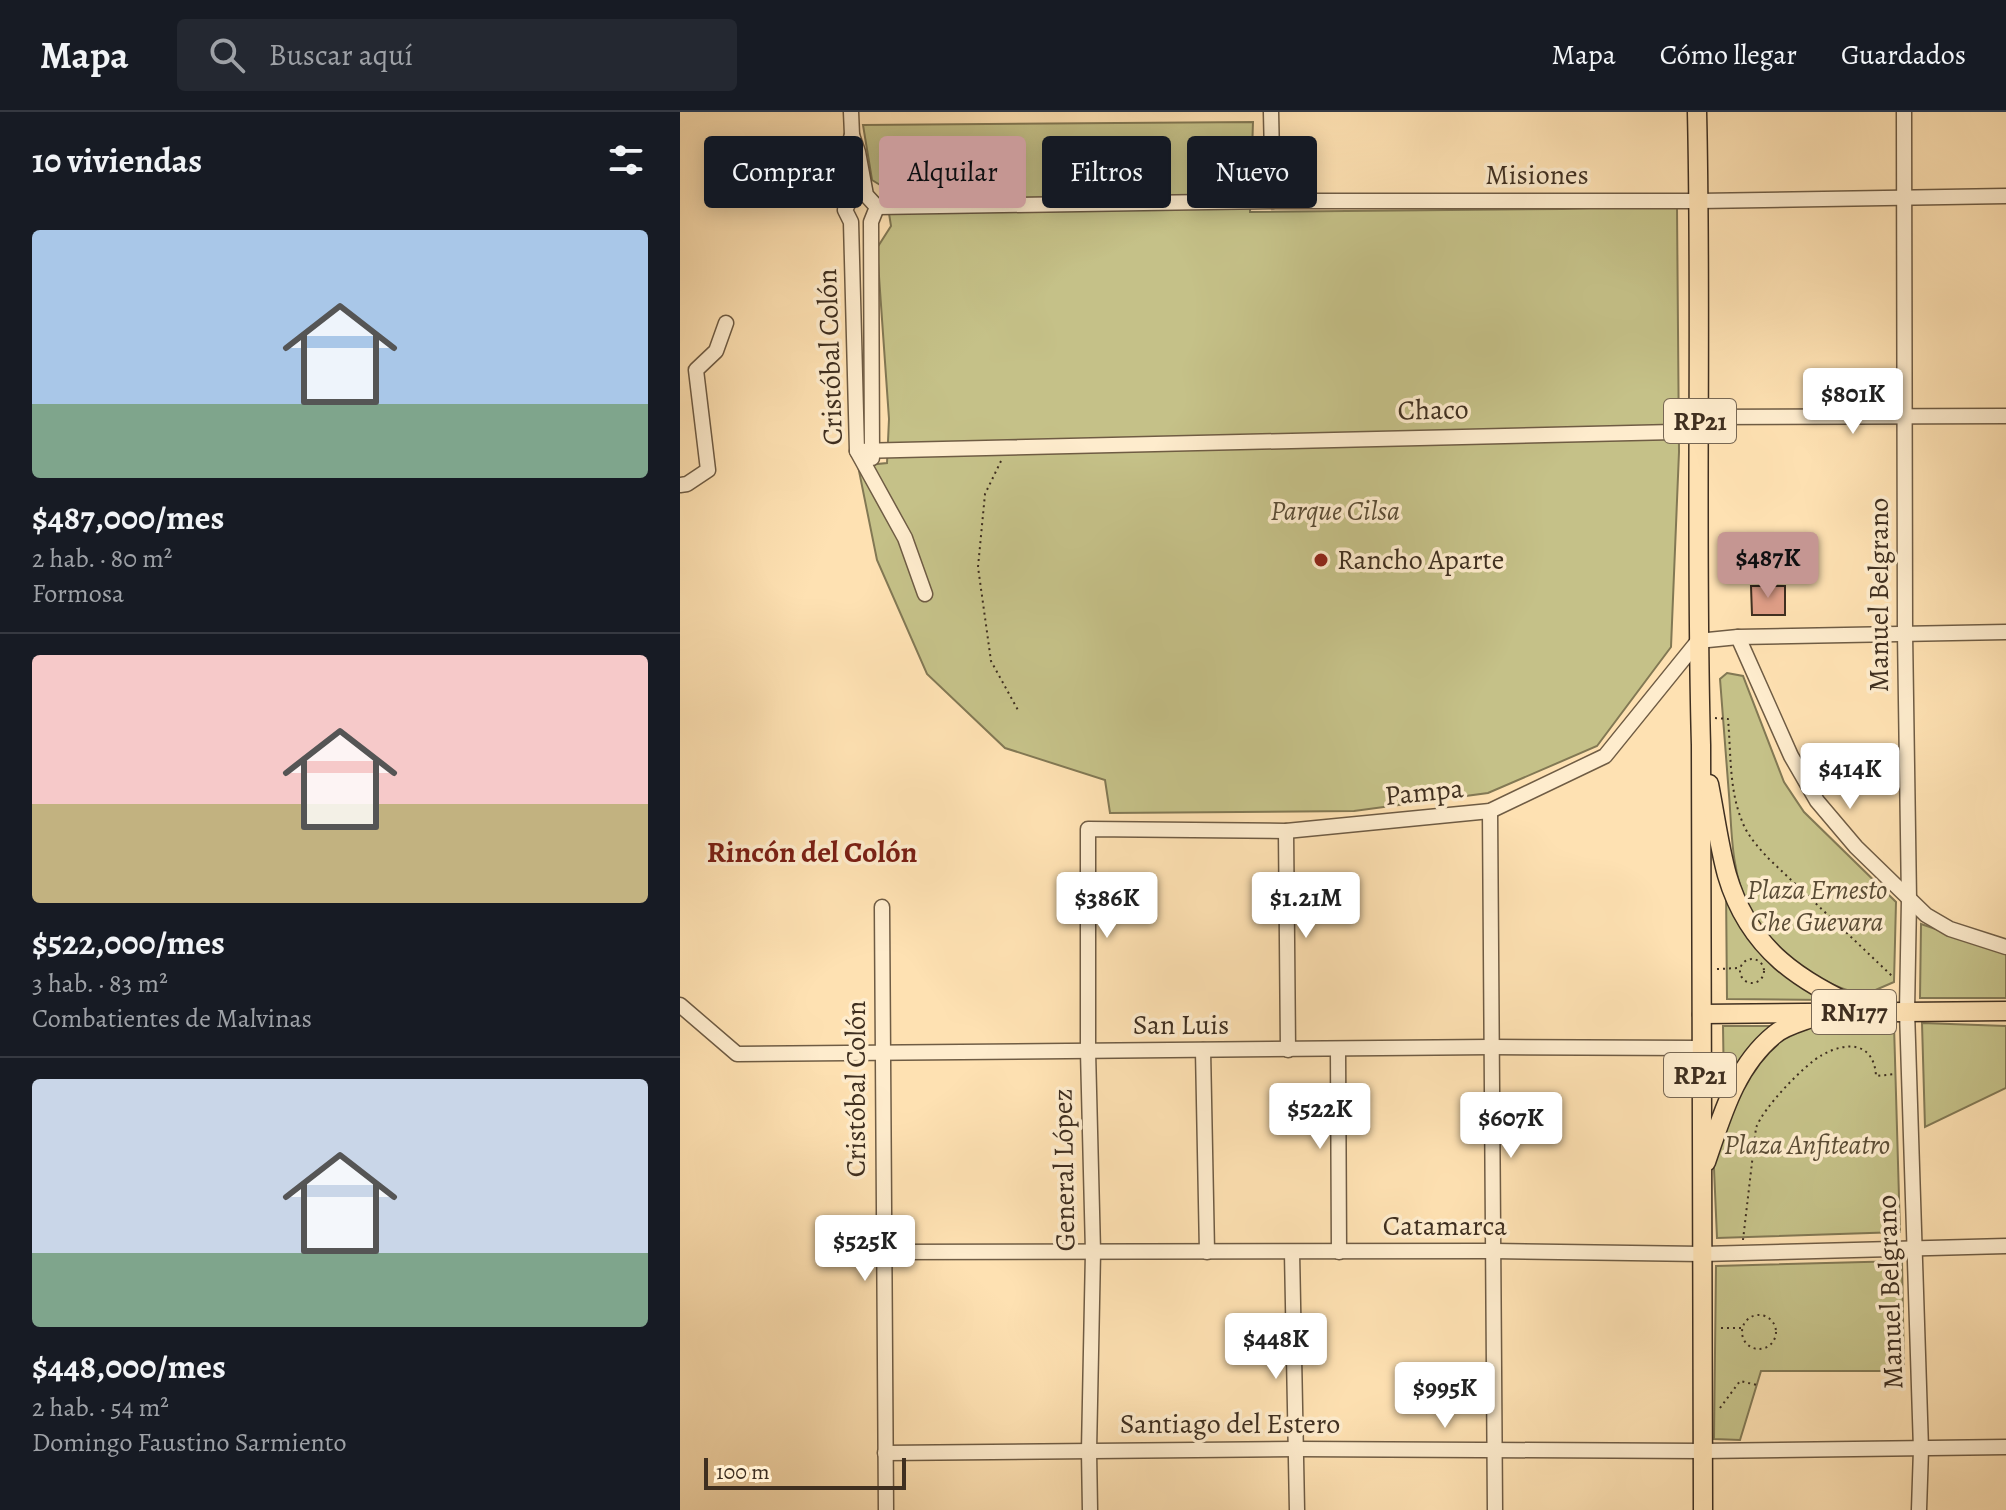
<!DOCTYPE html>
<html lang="es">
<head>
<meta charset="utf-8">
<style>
	:root { --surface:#171b24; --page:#242831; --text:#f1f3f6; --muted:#9ea1a6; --line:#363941; --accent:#c59692 }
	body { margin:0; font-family:Alegreya,serif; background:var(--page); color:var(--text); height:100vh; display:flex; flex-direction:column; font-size:30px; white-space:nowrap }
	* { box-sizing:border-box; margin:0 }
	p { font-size:26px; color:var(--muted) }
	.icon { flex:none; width:44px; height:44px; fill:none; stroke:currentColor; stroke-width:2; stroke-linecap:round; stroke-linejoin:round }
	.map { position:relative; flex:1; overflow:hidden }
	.panel { display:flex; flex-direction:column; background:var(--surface); width:680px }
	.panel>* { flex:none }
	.banner { position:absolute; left:24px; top:24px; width:760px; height:72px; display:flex; gap:16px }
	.scale { position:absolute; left:24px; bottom:20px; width:202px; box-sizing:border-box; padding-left:8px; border:4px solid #3f2f20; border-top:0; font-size:22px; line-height:28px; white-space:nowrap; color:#3f2f20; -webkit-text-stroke:6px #feeccd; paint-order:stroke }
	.price { position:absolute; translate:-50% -68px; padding:0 18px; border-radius:8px; background:#fff; color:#222; font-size:26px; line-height:52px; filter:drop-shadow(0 2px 4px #0008) }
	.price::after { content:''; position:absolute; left:50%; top:48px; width:24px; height:18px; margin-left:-12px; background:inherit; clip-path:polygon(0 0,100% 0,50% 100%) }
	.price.selected { background:var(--accent); color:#111 }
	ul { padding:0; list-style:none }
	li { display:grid; align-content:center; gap:16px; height:424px; padding:0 32px }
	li+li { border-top:2px solid var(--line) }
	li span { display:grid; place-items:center; height:248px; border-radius:8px; color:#555 }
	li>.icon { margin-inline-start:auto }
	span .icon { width:144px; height:144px; fill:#fffc; stroke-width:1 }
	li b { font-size:34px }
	h2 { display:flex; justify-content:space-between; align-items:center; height:96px; padding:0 32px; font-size:34px }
	.tag { padding:0 28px; border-radius:8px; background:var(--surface); box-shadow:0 4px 20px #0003; font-size:28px; line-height:72px }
	.tag.selected { background:var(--accent); color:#111 }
	header { display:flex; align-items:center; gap:48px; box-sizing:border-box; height:112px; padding:0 40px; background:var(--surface); border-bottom:2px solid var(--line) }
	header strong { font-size:38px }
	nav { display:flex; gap:44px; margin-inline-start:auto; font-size:28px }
	.search { width:560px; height:72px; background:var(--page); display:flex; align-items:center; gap:20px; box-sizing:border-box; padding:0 28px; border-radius:8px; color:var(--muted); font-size:30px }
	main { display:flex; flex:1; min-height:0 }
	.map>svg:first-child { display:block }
</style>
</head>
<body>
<header>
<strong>Mapa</strong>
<div class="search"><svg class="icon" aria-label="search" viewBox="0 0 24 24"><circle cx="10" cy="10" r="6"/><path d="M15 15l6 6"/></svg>Buscar aquí</div>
<nav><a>Mapa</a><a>Cómo llegar</a><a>Guardados</a></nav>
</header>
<main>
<section class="panel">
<h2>10 viviendas<svg class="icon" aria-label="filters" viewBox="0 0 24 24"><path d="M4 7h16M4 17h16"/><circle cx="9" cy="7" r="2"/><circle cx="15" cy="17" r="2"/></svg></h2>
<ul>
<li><span style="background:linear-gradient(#a9c7e8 70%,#7fa58c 0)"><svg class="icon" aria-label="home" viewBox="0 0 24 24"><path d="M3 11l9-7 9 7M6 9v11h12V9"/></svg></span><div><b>$487,000/mes</b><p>2 hab. · 80 m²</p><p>Formosa</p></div></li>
<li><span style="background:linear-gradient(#f6c9c9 60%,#c2b280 0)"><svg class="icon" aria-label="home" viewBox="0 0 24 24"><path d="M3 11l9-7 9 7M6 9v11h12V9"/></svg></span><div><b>$522,000/mes</b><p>3 hab. · 83 m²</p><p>Combatientes de Malvinas</p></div></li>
<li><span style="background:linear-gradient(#c9d6e8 70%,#7fa58c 0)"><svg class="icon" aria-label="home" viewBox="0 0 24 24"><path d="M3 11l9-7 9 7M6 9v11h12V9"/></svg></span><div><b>$448,000/mes</b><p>2 hab. · 54 m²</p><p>Domingo Faustino Sarmiento</p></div></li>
</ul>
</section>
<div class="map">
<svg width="1326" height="1398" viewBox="0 0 1326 1398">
	<rect width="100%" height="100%" fill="#fee1b2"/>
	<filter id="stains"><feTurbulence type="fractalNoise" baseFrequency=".0025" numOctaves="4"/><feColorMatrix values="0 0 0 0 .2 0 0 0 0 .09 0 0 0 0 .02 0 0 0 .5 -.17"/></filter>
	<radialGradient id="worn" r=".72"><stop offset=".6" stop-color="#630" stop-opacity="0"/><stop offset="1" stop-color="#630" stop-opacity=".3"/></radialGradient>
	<g fill="#c5c188" stroke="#827854" stroke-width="2">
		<path d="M573,10L570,100L882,97L962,94L966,96H997L999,340L991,535L917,634L808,681L674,699L430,701L425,668L325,636L247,562L197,448L178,354L207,351L209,307L197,136L211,114L205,76L192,68L183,13Z"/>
		<path d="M1047,561L1063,564L1104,670L1124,700L1216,790L1214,870L1184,883C1120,867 1065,818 1055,751C1051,729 1051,706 1049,683C1046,644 1043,606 1040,567Z"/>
		<path d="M1046,775L1057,804L1147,888L1047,887Z"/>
		<path d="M1241,812L1326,841V886H1240Z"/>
		<path d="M1153,911L1214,913L1220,1120L1037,1126L1033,1033L1045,995L1095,921Z"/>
		<path d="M1242,911L1326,914V976L1245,1015Z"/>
		<path d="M1043,914H1103L1044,980Z"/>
		<path d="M1222,1149L1224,1259H1081L1060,1328L1034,1327L1036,1154Z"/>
	</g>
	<path fill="#e09f88" stroke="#3f2f20" stroke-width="2" d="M1071,474H1105V503H1072Z"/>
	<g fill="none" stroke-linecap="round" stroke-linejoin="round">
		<g stroke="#6f5c44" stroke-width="17">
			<g id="minor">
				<path d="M171,0L172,23L178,40L186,83L197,95L191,110L192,346"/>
				<path d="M591,0L593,89"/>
				<path d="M1224,0L1225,521L1229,788L1227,899L1241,1337L1239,1398"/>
				<path d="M172,23L165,43L171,86L165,98L171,110L177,339L225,426L245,482"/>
				<path d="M197,95L593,89H1019L1326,84"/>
				<path d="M177,339L994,320L1020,305L1326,304"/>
				<path d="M0,373L7,372L28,358L16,258L36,239L46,211"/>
				<path d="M1058,525L1111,644L1137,689L1176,735L1246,803L1270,817L1326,835"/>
				<path d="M810,699L815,1398"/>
				<path d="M606,719L608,938"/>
				<path d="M202,795L206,1398"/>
				<path d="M0,893L57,942L811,935L1020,936"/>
				<path d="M523,938L527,1140"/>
				<path d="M658,938L659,1140"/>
				<path d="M204,1140L813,1139L1022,1142L1326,1134"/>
				<path d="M612,1140L617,1398"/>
				<path d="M205,1341L617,1337L1022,1339L1326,1335"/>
				<path d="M410,1398L409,1339L413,1140L408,939V717L606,719L810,699L925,644L1018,529L1058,525L1326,520"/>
			</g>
		</g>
		<g stroke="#3f2f20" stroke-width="21">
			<g id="major">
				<path d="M1017,0C1022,211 1015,422 1021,633L1023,1398"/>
				<path d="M1029,672C1035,702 1039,734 1047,763C1069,838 1121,871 1188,900"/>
				<path d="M1022,902L1326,899"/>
				<path d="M1026,1050C1042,1004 1055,955 1094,923C1104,914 1121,910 1134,905"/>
			</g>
		</g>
		<g stroke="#3f2f20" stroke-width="2" stroke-dasharray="2 4" stroke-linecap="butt">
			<path d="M321,349L305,382L298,455L311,549L339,600"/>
			<path d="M1035,606L1048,607C1051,640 1049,678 1062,709C1067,723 1078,735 1088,746L1212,864"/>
			<circle cx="1072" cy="859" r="12"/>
			<path d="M1037,857L1059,856"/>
			<path d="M1063,1128L1076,1016C1083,996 1123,954 1142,943C1167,929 1194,930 1196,964L1215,962"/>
			<circle cx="1079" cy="1220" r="17"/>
			<path d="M1041,1216H1062"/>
			<path d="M1040,1296L1060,1269L1077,1273"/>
		</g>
		<use href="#minor" stroke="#feeccd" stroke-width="14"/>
		<use href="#major" stroke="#fee1b2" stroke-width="18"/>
	</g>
	<circle fill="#8f2418" stroke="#feeccd" stroke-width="3" cx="641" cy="448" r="8"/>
	<g text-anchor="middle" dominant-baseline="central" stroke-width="7" stroke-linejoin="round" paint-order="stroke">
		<g fill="#feeccd" stroke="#786854" stroke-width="2">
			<rect x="984" y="287" width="72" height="44" rx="6"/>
			<rect x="1132" y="878" width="84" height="44" rx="6"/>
			<rect x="984" y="941" width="72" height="44" rx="6"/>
		</g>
		<g font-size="26" font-weight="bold" fill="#3f2f20">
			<text x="1020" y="309">RP21</text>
			<text x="1174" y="900">RN177</text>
			<text x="1020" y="963">RP21</text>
		</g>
		<g font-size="28" fill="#3f2f20" stroke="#feeccd">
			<text x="857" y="63">Misiones</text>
			<text transform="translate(150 245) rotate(-92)">Cristóbal Colón</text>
			<text transform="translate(753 298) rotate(-1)">Chaco</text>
			<text transform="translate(1199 483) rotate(-90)">Manuel Belgrano</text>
			<text transform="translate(744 680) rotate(-6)">Pampa</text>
			<text x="501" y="913">San Luis</text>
			<text transform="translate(176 977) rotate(-90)">Cristóbal Colón</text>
			<text transform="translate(384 1058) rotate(-91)">General López</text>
			<text x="765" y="1114">Catamarca</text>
			<text transform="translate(1210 1180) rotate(-92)">Manuel Belgrano</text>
			<text x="550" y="1312">Santiago del Estero</text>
		</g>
		<g font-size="28" font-style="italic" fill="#5a4c35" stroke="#feeccd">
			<text x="655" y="399">Parque Cilsa</text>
			<text x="1137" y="778">Plaza Ernesto<tspan x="1137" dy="32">Che Guevara</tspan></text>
			<text x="1127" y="1033">Plaza Anfiteatro</text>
		</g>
		<g font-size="28" fill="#3f2f20" stroke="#feeccd" text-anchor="start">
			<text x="657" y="448">Rancho Aparte</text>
		</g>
		<g font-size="30" font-weight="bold" fill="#7a1f14" stroke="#feeccd">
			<text x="132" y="740">Rincón del Colón</text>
		</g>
	</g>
	<rect width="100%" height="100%" filter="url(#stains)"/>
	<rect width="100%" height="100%" fill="url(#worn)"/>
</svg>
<div class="scale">100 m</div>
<b class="price" style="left:1173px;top:324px">$801K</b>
<b class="price selected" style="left:1088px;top:488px">$487K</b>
<b class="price" style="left:1170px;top:699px">$414K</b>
<b class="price" style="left:427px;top:828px">$386K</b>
<b class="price" style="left:626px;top:828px">$1.21M</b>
<b class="price" style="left:640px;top:1039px">$522K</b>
<b class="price" style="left:831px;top:1048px">$607K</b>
<b class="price" style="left:185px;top:1171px">$525K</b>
<b class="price" style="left:596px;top:1269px">$448K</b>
<b class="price" style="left:765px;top:1318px">$995K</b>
<div class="banner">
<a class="tag">Comprar</a>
<a class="tag selected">Alquilar</a>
<a class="tag">Filtros</a>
<a class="tag">Nuevo</a>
</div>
</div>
</main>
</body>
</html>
